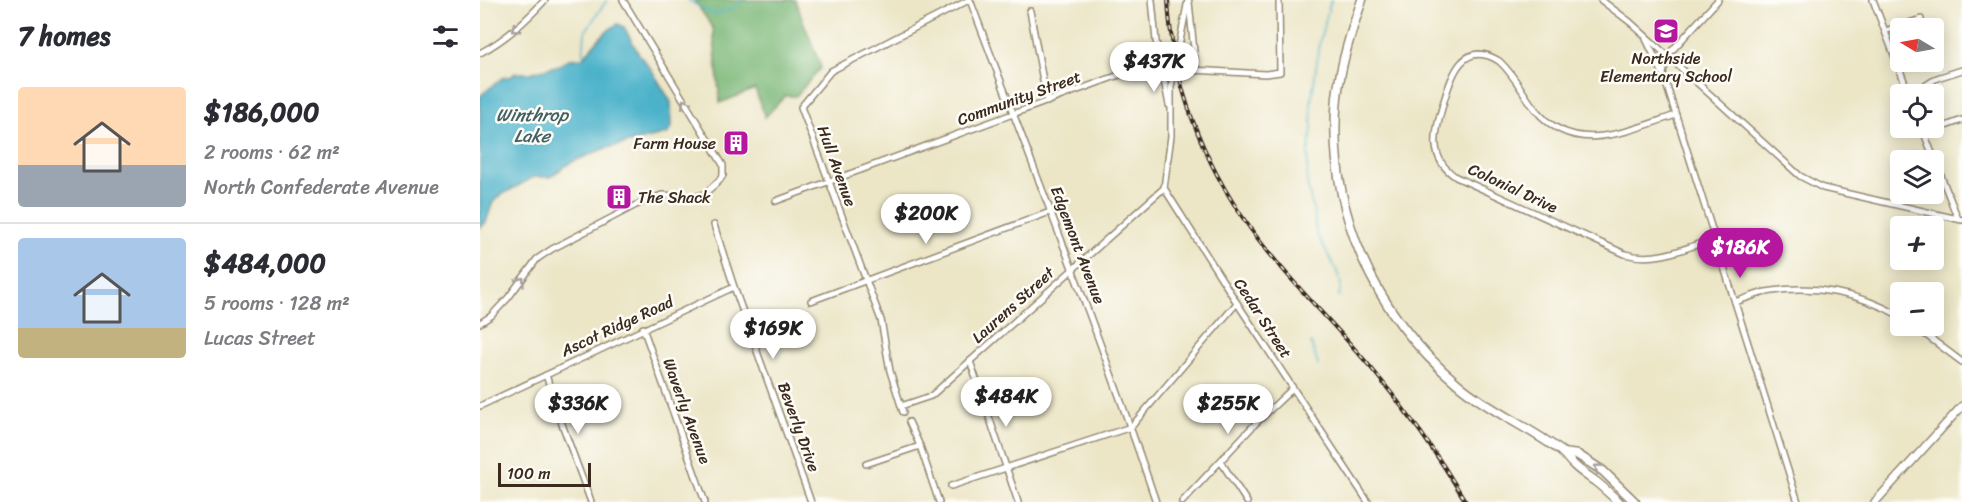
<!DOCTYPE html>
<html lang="en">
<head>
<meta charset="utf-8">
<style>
	:root { --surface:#fff; --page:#f7f7f7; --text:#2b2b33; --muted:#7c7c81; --line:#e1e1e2; --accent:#b5179e }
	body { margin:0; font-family:Sriracha,sans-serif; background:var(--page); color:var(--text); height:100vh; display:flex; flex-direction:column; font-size:22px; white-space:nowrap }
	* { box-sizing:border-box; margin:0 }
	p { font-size:20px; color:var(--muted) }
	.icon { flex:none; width:33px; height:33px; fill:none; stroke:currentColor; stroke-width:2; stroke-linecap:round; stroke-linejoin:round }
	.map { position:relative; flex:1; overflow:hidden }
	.sheet { display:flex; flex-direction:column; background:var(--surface); width:480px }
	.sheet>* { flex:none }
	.needle { width:39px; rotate:280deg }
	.tools { position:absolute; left:1410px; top:18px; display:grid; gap:12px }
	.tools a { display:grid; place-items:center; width:54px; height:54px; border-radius:6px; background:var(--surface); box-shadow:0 3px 15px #0003; font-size:30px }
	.scale { position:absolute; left:18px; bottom:15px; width:93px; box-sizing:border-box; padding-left:6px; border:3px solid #3b2a1e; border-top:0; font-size:16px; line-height:21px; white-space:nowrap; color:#3b2a1e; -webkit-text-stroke:4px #fdfcf7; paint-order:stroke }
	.price { position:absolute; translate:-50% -51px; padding:0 14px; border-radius:21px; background:#fff; color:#222; font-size:20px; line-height:39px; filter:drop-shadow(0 2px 3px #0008) }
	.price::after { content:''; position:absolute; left:50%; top:36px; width:18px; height:14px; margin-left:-9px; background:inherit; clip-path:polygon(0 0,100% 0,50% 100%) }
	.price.active { background:var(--accent); color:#fff }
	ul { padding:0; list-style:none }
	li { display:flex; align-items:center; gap:18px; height:150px; padding:0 18px }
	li+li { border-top:2px solid var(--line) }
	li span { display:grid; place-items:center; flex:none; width:168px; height:120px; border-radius:6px; color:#555 }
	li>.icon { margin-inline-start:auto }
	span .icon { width:72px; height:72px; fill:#fffc; stroke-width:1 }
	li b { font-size:26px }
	h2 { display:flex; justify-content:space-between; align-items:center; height:72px; padding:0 18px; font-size:26px }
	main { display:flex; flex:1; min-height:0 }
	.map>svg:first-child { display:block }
</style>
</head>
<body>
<main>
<section class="sheet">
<h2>7 homes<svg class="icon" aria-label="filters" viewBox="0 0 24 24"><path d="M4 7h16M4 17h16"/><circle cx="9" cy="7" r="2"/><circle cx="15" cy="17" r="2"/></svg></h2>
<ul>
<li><span style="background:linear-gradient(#ffd9b3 65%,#9aa5b1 0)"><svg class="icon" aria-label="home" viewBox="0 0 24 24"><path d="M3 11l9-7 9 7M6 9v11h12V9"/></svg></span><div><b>$186,000</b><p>2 rooms · 62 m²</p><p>North Confederate Avenue</p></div></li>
<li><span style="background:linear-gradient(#a9c7e8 75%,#c2b280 0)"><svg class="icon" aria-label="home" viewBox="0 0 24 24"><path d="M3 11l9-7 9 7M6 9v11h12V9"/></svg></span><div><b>$484,000</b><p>5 rooms · 128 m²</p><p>Lucas Street</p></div></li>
</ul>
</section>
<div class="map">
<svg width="1482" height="502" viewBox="0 0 1482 502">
	<rect width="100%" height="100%" fill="#fdfcf7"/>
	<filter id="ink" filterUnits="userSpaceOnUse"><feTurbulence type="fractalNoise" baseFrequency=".0167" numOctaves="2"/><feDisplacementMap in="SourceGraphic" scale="12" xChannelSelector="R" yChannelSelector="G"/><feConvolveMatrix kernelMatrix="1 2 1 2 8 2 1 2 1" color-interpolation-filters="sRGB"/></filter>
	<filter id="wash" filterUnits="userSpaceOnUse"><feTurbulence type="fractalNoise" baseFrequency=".008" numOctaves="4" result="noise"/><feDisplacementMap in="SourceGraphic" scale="24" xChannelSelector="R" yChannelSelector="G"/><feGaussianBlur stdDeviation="1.35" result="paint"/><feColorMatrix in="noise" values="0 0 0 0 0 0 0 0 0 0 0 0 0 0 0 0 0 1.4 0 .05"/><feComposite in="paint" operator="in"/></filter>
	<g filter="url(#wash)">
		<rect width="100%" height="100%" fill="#ece6c7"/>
		<path fill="#7cb878" stroke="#5c714b" stroke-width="1.5" d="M214,0H315L341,67L316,96H305L285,117L275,89L240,103L233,28Z"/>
		<path fill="#4cb2ca" stroke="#446e74" stroke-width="1.5" d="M138,24L144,27L160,56L171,69L191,102L192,127L187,134L123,149L90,163L70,177H54L23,194L13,202L6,222L0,228V96L22,78L32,76L35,73H50L80,65L89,59L103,58C112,46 125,31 138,24Z"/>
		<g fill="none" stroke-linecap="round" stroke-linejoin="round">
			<g stroke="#4cb2ca" stroke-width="1.5">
				<path d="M208,0L232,14L250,10L263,0"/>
				<path d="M851,0L840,40L831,103L832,129L828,155L827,184L834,213L836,233L856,269L861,283L859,296"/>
				<path d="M103,58L105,32L127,0"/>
				<path d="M831,343L838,365"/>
			</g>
		</g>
	</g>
	<g filter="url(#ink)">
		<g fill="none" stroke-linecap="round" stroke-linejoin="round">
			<g stroke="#948872" stroke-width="8">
				<g id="minor">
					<path d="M490,0C553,167 619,333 676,502"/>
					<path d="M672,0L676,41L689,105"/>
					<path d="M708,0L691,87V136L684,188L757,303L888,502"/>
					<path d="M1121,0L1150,22L1320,176L1343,188L1482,220"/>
					<path d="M1238,0L1187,56L1183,74L1318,502"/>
					<path d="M1393,0L1429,94"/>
					<path d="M709,2L716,71"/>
					<path d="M550,11L567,102"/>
					<path d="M1405,31L1441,19"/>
					<path d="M1166,39L1182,72"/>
					<path d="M0,53C25,40 46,21 65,0"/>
					<path d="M679,55L686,61L698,52"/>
					<path d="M1432,94L1457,78L1482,70"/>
					<path d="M1196,115C1149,130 1094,158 1055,109C1043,94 1034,74 1019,61C983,39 972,75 964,101C956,129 946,157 976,177L1145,254C1176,263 1206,248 1235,238"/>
					<path d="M1442,128L1478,219"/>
					<path d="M1444,134L1482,120"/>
					<path d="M296,201L639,75L693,69L786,74L800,72L799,0"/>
					<path d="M234,225L254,287L331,502"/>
					<path d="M331,301L570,212"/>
					<path d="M1255,302C1265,299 1276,294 1286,292C1333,284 1380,293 1420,316"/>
					<path d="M0,323L11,316L28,298L57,259L72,249L156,205L182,195L215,197L224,194L239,181L243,175V165L143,0"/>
					<path d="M1434,326L1482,362"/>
					<path d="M163,328L225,502"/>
					<path d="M490,361L538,502"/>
					<path d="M66,375L82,424L111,502"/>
					<path d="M0,406L254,287"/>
					<path d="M421,406L451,396L684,188"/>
					<path d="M423,412L410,371L401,320L321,107L351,71L489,0"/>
					<path d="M429,422L440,446L459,502"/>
					<path d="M741,462L767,502"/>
					<path d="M386,464L440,446"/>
					<path d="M471,486L651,427L757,303"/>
					<path d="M702,502L774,425L813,388"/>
				</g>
			</g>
			<g stroke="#948872" stroke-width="10">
				<path id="tertiary" d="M1395,502L1482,406"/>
			</g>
			<g stroke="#948872" stroke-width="11">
				<g id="primary">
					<path d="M882,0C871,32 861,63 857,97C846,208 893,314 979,385C1011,412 1049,427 1082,452C1086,455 1089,461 1094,465C1100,471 1108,476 1115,481C1124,488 1131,495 1139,502"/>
					<path d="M1083,453L1098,455L1123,471L1155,502"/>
				</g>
			</g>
			<use href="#minor" stroke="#fff" stroke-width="5"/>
			<use href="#tertiary" stroke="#fff" stroke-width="7"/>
			<use href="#primary" stroke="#fff" stroke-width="8"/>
			<g stroke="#3b2a1e" stroke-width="4">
				<path id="rail" d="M688,0C692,82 722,161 770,228C806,278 852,321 892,369C927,411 958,455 986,502"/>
			</g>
			<use href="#rail" stroke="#fdfcf7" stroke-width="1.5" stroke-dasharray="4.5" stroke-linecap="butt"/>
		</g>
		<defs><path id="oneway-chevron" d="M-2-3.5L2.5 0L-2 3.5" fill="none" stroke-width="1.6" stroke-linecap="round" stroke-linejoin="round" transform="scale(1.5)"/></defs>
		<g stroke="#a79f9a">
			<use href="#oneway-chevron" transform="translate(35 29) rotate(141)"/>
			<use href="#oneway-chevron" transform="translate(205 103) rotate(-121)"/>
			<use href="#oneway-chevron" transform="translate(41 281) rotate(-54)"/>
			<use href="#oneway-chevron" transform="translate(1118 468) rotate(-144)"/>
		</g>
	</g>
	<defs>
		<g id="school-square" transform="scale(1.35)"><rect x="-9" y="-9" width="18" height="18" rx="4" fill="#b5179e" stroke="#fdfcf7"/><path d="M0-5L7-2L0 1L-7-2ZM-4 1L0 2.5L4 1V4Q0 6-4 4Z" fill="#fff"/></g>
		<g id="building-square" transform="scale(1.35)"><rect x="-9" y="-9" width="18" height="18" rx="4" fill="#b5179e" stroke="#fdfcf7"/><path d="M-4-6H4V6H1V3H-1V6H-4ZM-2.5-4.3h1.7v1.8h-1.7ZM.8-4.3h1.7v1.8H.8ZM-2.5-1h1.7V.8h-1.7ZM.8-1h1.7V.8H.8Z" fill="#fff"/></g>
	</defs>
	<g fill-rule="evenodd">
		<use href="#school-square" x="1186" y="31"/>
		<use href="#building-square" x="256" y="143"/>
		<use href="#building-square" x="139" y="197"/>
	</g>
	<g text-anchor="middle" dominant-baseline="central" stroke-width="5" stroke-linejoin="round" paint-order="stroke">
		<g font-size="16" fill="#3b2a1e" stroke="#fdfcf7">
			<text x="1186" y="58">Northside<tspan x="1186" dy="18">Elementary School</tspan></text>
			<text x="236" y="143" text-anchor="end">Farm House</text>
			<text x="158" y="197" text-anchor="start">The Shack</text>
		</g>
		<g font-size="16" fill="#3b2a1e" stroke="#fdfcf7">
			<text transform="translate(539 98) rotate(-20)">Community Street</text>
			<text transform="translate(357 166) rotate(70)">Hull Avenue</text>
			<text transform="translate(1033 188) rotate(25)">Colonial Drive</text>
			<text transform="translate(598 245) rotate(69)">Edgemont Avenue</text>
			<text transform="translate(533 305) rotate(-42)">Laurens Street</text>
			<text transform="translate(783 318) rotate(57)">Cedar Street</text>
			<text transform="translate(137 326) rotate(-25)">Ascot Ridge Road</text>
			<text transform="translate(207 411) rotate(70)">Waverly Avenue</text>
			<text transform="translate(319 427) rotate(70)">Beverly Drive</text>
		</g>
		<g font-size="18" font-style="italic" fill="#426063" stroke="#fdfcf7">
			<text x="52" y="115">Winthrop<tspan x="52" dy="21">Lake</tspan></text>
		</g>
	</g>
</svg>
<div class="tools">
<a><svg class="needle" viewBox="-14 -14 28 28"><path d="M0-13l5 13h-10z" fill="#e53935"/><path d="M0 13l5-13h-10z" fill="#7c7c81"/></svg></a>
<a><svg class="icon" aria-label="locate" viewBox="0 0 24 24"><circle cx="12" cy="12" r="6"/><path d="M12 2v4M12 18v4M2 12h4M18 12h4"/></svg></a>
<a><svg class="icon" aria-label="layers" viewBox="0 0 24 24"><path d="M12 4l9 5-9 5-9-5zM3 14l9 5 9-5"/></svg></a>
<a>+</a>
<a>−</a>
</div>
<div class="scale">100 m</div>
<b class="price" style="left:674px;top:93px">$437K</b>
<b class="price" style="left:446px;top:245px">$200K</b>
<b class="price active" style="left:1260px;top:279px">$186K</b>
<b class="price" style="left:293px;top:360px">$169K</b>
<b class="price" style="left:526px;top:428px">$484K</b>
<b class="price" style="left:98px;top:435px">$336K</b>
<b class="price" style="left:748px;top:435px">$255K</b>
</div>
</main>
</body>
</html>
